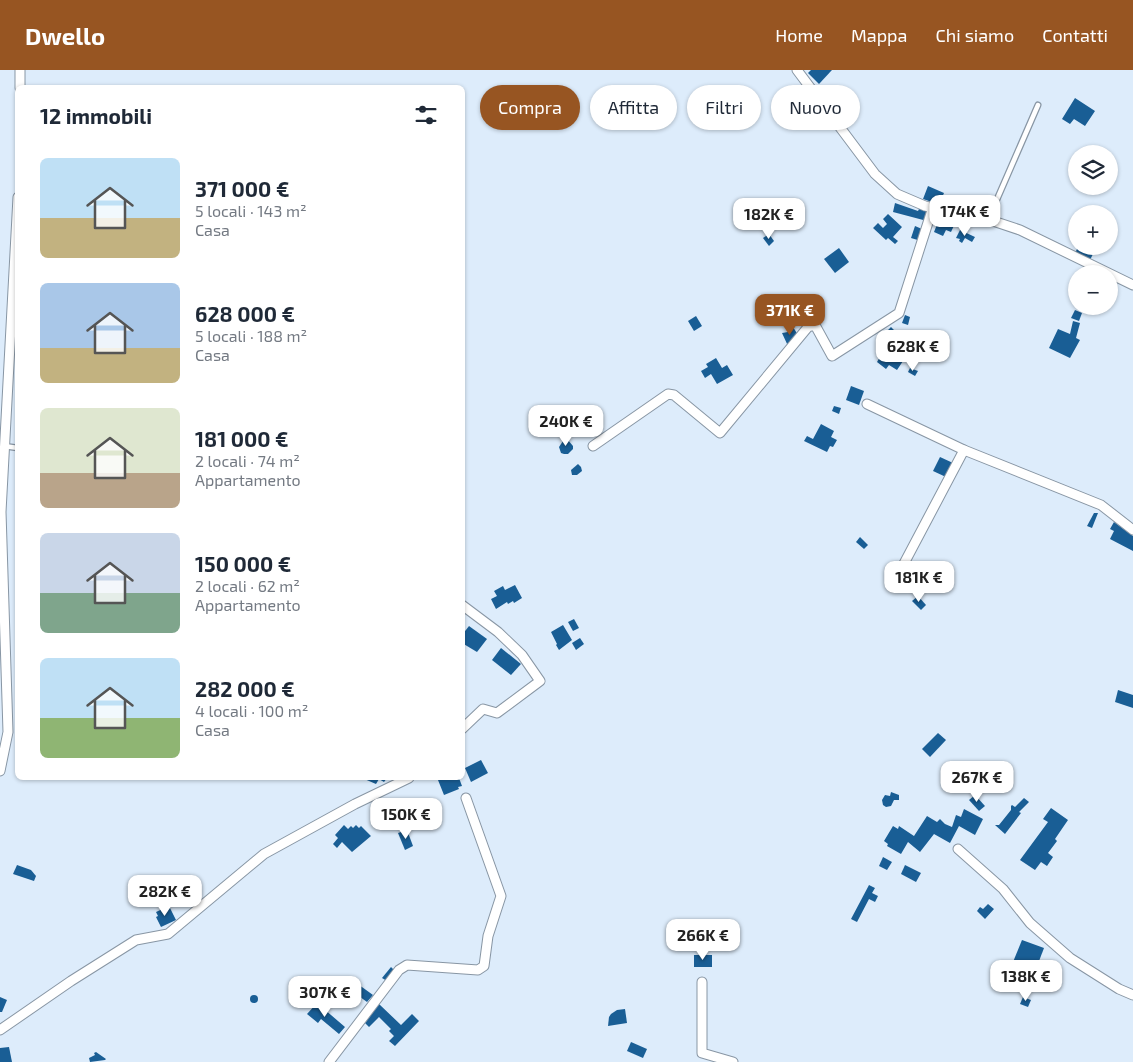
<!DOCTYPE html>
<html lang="it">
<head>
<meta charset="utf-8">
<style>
	:root { --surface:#fff; --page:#f2f2f3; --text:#1f2937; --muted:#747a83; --accent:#975522 }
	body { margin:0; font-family:"Exo 2",sans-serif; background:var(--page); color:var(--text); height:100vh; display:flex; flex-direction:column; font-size:19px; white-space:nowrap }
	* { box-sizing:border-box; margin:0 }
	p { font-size:16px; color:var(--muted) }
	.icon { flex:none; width:28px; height:28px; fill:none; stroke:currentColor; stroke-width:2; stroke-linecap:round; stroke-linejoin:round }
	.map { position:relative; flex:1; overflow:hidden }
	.panel { position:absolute; left:15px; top:15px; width:450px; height:695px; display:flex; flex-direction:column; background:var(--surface); border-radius:8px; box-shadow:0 1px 4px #0004 }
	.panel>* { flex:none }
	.top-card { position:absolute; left:480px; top:15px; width:475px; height:45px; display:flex; gap:10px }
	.controls { position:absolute; left:1068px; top:75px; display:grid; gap:10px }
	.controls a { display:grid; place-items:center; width:50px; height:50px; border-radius:50%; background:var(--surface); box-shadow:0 1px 4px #0004; font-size:25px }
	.price { position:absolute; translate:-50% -42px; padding:0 11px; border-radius:10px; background:#fff; color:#222; font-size:16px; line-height:32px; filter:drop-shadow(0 1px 2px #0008) }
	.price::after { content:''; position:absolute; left:50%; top:30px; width:15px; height:11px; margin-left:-8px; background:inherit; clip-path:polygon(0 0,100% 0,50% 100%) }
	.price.on { background:var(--accent); color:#fff }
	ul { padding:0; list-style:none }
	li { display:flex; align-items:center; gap:15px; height:125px; padding:0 25px }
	li span { display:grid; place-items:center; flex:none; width:140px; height:100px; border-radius:8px; color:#555 }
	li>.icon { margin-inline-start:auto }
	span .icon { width:60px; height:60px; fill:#fffc; stroke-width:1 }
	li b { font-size:21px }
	h2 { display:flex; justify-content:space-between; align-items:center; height:60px; padding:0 25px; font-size:21px }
	.tag { padding:0 18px; border-radius:22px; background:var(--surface); box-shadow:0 1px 4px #0004; font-size:18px; line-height:45px }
	.tag.on { background:var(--accent); color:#fff }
	header { display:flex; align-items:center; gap:30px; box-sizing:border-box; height:70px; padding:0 25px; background:var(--accent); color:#fff }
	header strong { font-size:24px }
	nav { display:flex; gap:28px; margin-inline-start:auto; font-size:18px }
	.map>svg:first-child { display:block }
</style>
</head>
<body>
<header>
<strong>Dwello</strong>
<nav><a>Home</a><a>Mappa</a><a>Chi siamo</a><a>Contatti</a></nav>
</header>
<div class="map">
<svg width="1133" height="992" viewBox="0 0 1133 992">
	<rect width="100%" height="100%" fill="#ddecfb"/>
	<g fill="#195e95">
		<path d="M811,0H832L819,14L808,3Z"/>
		<path d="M1075,28L1095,41L1085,56L1074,49L1070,54L1062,49Z"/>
		<path d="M928,116L944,123L941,130L948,131L947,138L931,135L932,132L923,129Z"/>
		<path d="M895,133L918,141L919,139L929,140L927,151L893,142Z"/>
		<path d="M938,142L958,147L951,162L946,160L943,166L934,162L938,152L935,150Z"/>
		<path d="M888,144L902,157L893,167L898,171L895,174L888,168L886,170L873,158L878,153L883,158L887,154L883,149Z"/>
		<path d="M915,156L922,159L921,171L911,168Z"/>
		<path d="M960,160L975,167L972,172L965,168L962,173L959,171L960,169L956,168Z"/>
		<path d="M769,164L774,171L769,176L763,168Z"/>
		<path d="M1078,177L1093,184L1090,190L1075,183Z"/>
		<path d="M839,178L849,192L835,203L824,189Z"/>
		<path d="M1075,240L1082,243L1079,251L1071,248Z"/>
		<path d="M905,245L910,247L908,255L902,253Z"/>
		<path d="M696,246L702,256L694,261L688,251Z"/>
		<path d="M1073,251L1080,253L1076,268L1080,270L1070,288L1049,278L1058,259L1070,264Z"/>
		<path d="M793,257L798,265L788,276L782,263L788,262V259Z"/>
		<path d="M891,257L900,266L918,275L915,282L894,273L891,276L894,277L892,279L899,284L897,288L903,291L897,300L889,295L886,299L877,292L888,273L880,268Z"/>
		<path d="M716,288L722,298L727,295L733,305L717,314L711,304L705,308L701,301L708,297L706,294Z"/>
		<path d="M910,298L918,301L915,306L908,302Z"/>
		<path d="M851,316L864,321L859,335L846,330Z"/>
		<path d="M834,336L841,338L839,344L832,341Z"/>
		<path d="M821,354L834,361L831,367L837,370L833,377L830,376L827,382L804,371L807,366L813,369Z"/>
		<path d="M567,369L573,376V379L568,384H564L561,383L559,377L563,371Z"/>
		<path d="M940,387L953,393L946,407L933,401Z"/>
		<path d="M578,394L581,397L582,401L577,405H572L571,400Z"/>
		<path d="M1094,443H1098L1092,458L1087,456Z"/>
		<path d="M1114,452L1133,466V481L1110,469L1114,461L1110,459Z"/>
		<path d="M860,467L868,475L864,479L856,472Z"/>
		<path d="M515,515L522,528L514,533L513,531L508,534L507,532L496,539L491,529L497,526L494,521L503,516L505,520Z"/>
		<path d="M918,526L926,535L921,540L912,531Z"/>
		<path d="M574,549L579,558L573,561L568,552Z"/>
		<path d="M563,555L572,570L559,580L556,575L557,574L551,562Z"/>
		<path d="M469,556L487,569L477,582L462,573V565Z"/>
		<path d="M580,568L584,574L576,580L572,573Z"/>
		<path d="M501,578L521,594L511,605L492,590Z"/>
		<path d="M1118,620L1133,625V638L1115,632Z"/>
		<path d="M938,663L946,670L930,687L922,679Z"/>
		<path d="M481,690L488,703L471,712L465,698Z"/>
		<path d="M362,708H387L384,712L379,709L376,714Z"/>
		<path d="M444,708H459L462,716L458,717L459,719L444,725L438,710Z"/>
		<path d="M891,722L899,725V730H894L891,736L886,737L883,735L882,730L885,725L890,726Z"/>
		<path d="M975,725L985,736L979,741L969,730Z"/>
		<path d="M1024,728L1029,732L1019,742L1021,743L1005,764L995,755H999L1011,740V736L1012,735L1015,737Z"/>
		<path d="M1051,738L1068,750L1055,769L1057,771L1048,783L1053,787L1047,796L1041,792L1035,800L1020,790L1048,752L1043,749Z"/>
		<path d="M964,739L983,749L975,765L959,756L950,773L934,764L920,782L908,772L901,784L887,776L888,774L884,771L893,756L898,759L899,756L914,766L927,746L937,752L940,749L945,754L952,757L956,745L961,747Z"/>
		<path d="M344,755L348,759L351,756L353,758L356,755L359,758L361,756L371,766L352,782L342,772L337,778L333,774L338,768L335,765Z"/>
		<path d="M407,760L413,776L405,780L398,763Z"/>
		<path d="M883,787L892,792L887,800L879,796Z"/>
		<path d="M17,795L31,800L36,806L34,811L13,804Z"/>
		<path d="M905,795L921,803L916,812L901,804Z"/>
		<path d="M869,815L875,818L872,823L878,826L875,832L869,829L857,852L851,849Z"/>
		<path d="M988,834L994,839L985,849L977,841L980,837L983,839Z"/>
		<path d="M169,836L176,850L161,857L156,847L158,846L156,842Z"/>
		<path d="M1022,870L1044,878L1036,899L1013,892Z"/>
		<rect x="694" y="885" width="18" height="12"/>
		<path d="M391,897L395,901L387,911L382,908Z"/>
		<path d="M1039,900L1048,903L1045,911L1036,907Z"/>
		<path d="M350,910L355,912L373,925L367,932L356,924L354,927L343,919Z"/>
		<circle cx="254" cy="929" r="4"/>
		<path d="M0,927L7,930L2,942H0Z"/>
		<path d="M1023,927L1031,930L1028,937L1020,934Z"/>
		<path d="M317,933L345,957L339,964L321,949L318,953L307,944Z"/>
		<path d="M379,934L401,955L412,944L419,951L395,976L389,971L394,966L389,961L391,959L379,947L369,957L365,953Z"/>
		<path d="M625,939L627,953L608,956L609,947L611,944L617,940Z"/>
		<path d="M631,972L647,979L643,988L627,981Z"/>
		<path d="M9,977L12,992H0V978Z"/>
		<path d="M96,982L106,989L105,990L90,992L89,988L95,985L94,983Z"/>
	</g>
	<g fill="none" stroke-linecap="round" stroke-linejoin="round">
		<g stroke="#8896a4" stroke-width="7">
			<g id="lane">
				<path d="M988,150L1038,35"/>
				<path d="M4,376L18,378"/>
			</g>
		</g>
		<g stroke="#8896a4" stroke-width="11">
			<g id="street">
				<path d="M20,0V18"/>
				<path d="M797,0L875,104L897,124L925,136L993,151L1020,160L1133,215"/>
				<path d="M867,334L964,380L1101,435L1133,460"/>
				<path d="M593,376L668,324L674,325L720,363L808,257L815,255L832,286L899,243L933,137"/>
				<path d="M899,503L964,380"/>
				<path d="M462,535L498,562L522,585L540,611L497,643L483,639L462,659"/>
				<path d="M0,701L8,662L1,442L18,127"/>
				<path d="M958,779L1003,819L1030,853L1070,888L1119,919L1133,925"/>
				<path d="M702,912V983L733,992"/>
				<path d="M0,960L71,911L136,870L168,864L264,784L355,734L409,708"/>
				<path d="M329,992L399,900L407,895L478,900L484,896L488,866L501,826L466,728"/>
			</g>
		</g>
		<use href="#lane" stroke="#fff" stroke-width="4.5"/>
		<use href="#street" stroke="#fff" stroke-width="9"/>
	</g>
</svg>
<div class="controls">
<a><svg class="icon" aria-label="layers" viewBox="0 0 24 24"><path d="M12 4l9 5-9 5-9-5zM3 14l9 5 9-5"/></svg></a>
<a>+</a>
<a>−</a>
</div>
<b class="price" style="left:965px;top:167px">174K €</b>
<b class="price" style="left:769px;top:170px">182K €</b>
<b class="price on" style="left:790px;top:266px">371K €</b>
<b class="price" style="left:913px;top:302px">628K €</b>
<b class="price" style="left:566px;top:377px">240K €</b>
<b class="price" style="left:919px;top:533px">181K €</b>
<b class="price" style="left:977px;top:733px">267K €</b>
<b class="price" style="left:406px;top:770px">150K €</b>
<b class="price" style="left:165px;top:847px">282K €</b>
<b class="price" style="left:703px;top:891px">266K €</b>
<b class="price" style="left:1026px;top:932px">138K €</b>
<b class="price" style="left:325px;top:948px">307K €</b>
<div class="top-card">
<a class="tag on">Compra</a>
<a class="tag">Affitta</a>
<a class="tag">Filtri</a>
<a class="tag">Nuovo</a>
</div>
<section class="panel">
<h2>12 immobili<svg class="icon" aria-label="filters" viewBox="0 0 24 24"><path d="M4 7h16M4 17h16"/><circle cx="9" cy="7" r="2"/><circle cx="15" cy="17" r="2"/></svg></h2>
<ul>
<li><span style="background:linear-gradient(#bfe0f5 60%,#c2b280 0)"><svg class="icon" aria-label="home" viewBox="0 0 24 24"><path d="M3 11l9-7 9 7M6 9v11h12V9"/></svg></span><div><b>371 000 €</b><p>5 locali · 143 m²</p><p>Casa</p></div></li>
<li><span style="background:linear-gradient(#a9c7e8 65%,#c2b280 0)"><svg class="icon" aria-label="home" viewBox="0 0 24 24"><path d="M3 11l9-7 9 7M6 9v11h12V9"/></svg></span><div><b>628 000 €</b><p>5 locali · 188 m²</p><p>Casa</p></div></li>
<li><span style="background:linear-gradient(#dfe7d0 65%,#b9a48a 0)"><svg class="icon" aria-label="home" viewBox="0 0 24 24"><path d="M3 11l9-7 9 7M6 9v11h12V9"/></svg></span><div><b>181 000 €</b><p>2 locali · 74 m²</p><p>Appartamento</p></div></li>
<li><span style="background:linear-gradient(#c9d6e8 60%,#7fa58c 0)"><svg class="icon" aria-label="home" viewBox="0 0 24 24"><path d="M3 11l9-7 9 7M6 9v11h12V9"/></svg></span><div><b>150 000 €</b><p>2 locali · 62 m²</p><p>Appartamento</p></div></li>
<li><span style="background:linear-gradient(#bfe0f5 60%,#8fb573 0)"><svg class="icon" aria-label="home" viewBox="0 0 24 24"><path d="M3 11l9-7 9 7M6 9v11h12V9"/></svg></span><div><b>282 000 €</b><p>4 locali · 100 m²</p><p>Casa</p></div></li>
</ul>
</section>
</div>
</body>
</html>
